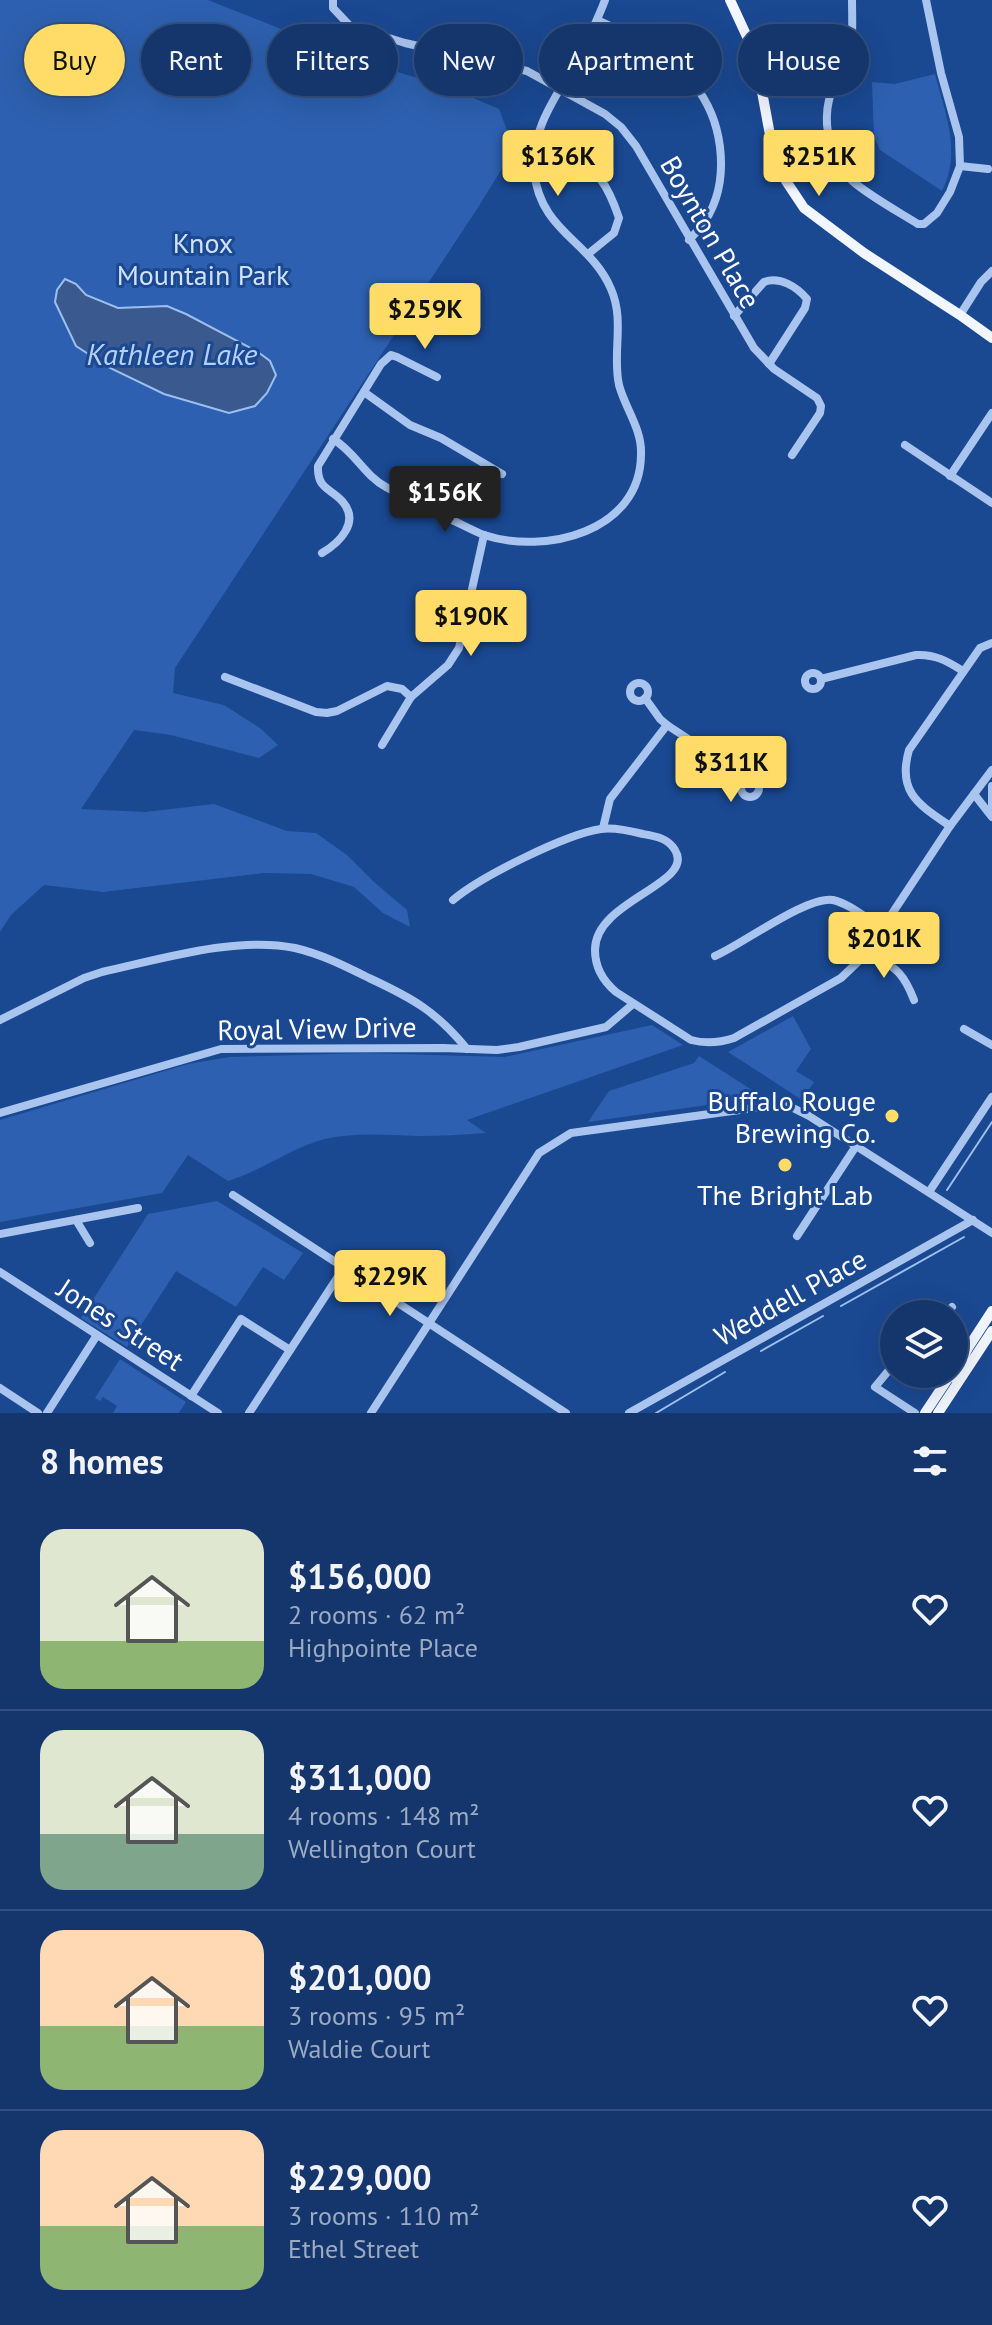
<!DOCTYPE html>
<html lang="en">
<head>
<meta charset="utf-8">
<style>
	:root { --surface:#14366d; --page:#214175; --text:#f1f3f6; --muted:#9dabc2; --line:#335080; --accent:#ffdc67 }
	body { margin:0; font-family:"PT Sans",sans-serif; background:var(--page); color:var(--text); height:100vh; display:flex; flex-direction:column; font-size:30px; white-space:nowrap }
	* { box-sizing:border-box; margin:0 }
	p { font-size:26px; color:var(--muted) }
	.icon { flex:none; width:44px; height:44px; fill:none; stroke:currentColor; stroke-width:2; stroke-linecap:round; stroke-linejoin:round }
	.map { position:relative; height:1413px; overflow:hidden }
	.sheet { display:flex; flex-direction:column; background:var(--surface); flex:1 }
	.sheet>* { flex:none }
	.guide { position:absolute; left:24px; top:24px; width:944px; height:72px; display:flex; gap:16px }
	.fabs { position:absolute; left:880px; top:1300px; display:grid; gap:16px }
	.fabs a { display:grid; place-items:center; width:88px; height:88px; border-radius:50%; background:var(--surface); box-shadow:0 8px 32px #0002,0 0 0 2px var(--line); font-size:40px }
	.price { position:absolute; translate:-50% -68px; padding:0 18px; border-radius:8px; background:var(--accent); color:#111; font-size:26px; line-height:52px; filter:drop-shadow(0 2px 4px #0008) }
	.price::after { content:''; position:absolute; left:50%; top:48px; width:24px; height:18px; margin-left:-12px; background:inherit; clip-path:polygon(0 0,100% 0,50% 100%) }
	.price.active { background:#222; color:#fff }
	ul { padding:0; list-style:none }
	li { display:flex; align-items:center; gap:24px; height:200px; padding:0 40px }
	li+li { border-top:2px solid var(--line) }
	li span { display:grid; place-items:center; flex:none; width:224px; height:160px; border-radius:24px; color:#555 }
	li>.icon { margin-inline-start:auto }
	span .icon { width:96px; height:96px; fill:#fffc; stroke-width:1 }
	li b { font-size:34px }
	h2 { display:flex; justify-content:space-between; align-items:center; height:96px; padding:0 40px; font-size:34px }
	.tag { padding:0 28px; border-radius:36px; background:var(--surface); box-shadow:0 8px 32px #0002,0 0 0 2px var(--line); font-size:28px; line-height:72px }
	.tag.active { background:var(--accent); color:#111 }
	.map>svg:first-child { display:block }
</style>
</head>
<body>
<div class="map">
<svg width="992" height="1413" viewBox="0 0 992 1413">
	<rect width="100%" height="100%" fill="#1a4891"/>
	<g fill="#2d60b0">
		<path d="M0,0H208L367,63L445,86L499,109L514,149L477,209L175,668L173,693L224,705L260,728L278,745L259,758L171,735L134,730L81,809L145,812L214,804L287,831L316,833L347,855L374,882L407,910L410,927L383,913L354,887L311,874L264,873L103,892L44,885L11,915L0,932Z"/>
		<path d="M935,74C945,113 962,152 942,191L880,150L874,137L872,82L895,84Z"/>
		<path d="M793,1016L811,1049L796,1071L814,1082L802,1100L728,1052Z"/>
		<path d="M652,1025L683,1045L467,1120L486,1133C463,1135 441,1136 418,1136C386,1135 356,1132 325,1139C290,1148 262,1171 228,1181L188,1155L162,1193L0,1222V1120L188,1064L229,1057L365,1053L504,1057Z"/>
		<path d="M699,1056L763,1097L588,1122L609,1091L694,1063Z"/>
		<path d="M217,1201L303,1253L284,1280L263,1267L236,1307L176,1271L127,1347L81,1318L148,1214Z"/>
		<path d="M120,1359L186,1402L179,1413H113L117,1406L103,1397L100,1401L95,1398Z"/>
	</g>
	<path fill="#39598f" stroke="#9cbff1" stroke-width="2" d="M65,279L76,284L86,295L118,308L167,306L186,314L258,352L270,361L276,375L267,393L255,406L229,413L164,394L110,368L76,346L55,302L57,290Z"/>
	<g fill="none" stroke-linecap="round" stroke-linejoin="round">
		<g stroke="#9cbff1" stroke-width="2">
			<path d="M947,1190L992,1122"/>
			<path d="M841,1306L964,1237"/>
			<path d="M761,1351L823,1316"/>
			<path d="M656,1413L725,1372"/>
		</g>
		<g stroke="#a9c5ef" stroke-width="8">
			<path d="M333,0V8L350,26L405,43L527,71L605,114L621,127L636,146L754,348L774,369L817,398L821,406L820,413L792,455"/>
			<path d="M852,0C852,20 854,42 847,61C842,74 832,86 829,100C822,128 833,166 856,184C875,199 897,211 918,224H924L937,213L950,192L960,166L959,137L941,73L926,0"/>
			<path d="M597,20C625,32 683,66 699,91C724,127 730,183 705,221C701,228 694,234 689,240"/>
			<path d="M566,155C597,165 609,188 619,218L614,233L588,254"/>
			<path d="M960,166L988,169"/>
			<path d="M960,315L981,282L992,271"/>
			<path d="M734,316L764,282C780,276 797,287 807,299L805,308L769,364"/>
			<path d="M364,392L410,425L441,438L502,474"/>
			<path d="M333,439C355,452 364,475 386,487C405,498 425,507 445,517C458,522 471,530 484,535C545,555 641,532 641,454C642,429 625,408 619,385C612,353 625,321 611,289C591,241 540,232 534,171C530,128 560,91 580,55C589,37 598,19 605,0"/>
			<path d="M905,445L992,503"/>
			<path d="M950,476L992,413"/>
			<path d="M322,553C339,543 361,522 342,501C330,488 317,489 318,466L381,364L391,355L397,357L437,377"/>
			<circle cx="813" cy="681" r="8"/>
			<path d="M225,677L316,712L327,713L337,711L387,686L402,689L411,697"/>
			<path d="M821,679L916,655C935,654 947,661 963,671"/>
			<circle cx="639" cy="692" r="9"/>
			<path d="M645,698L660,719L667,725L743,775L746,780"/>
			<path d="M382,745L411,697L448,665L459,648L484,535"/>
			<circle cx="750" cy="788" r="9"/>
			<path d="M992,786V806"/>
			<path d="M974,794L992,817"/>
			<path d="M950,826C918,804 897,792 909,750L980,648L992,643"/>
			<path d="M603,828L610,799L667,725"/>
			<path d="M453,900C480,877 566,834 601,829C613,827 631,831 643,834C655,836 668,838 675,850C696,884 595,900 595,950C595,968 603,981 616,992L691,1040C706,1044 719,1043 734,1038L841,978L864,956L950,826L992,770"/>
			<path d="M867,950C894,968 902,969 914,1000"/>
			<path d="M715,956C741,945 808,895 833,900C850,904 867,919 882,928"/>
			<path d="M0,1020L84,978L102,972C161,959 236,936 295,948C321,954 345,966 369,978C412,998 436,1011 467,1049"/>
			<path d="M964,1029L992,1045"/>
			<path d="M0,1113L221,1049L443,1048L497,1050L519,1047L606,1027L633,1004"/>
			<path d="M929,1192L992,1097"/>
			<path d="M233,1195L566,1413"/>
			<path d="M76,1220L90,1243"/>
			<path d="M0,1234L138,1208"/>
			<path d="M797,1236L856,1146"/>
			<path d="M0,1272L218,1413"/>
			<path d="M945,1314L952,1307"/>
			<path d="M894,1364L875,1387L915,1413"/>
			<path d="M0,1388L38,1413"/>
			<path d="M191,1396L241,1319L290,1350"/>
			<path d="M47,1413L97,1335"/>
			<path d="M249,1413L343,1269"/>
			<path d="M371,1413L539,1153L571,1133L776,1105L791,1107L809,1116L992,1233"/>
			<path d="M629,1413L973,1220"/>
		</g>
		<g stroke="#f1f6ff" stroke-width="10">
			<path d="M730,0L755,54L773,151L786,181L804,208L864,253L960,315L992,338"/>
			<path d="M966,1351L992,1311"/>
			<path d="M955,1378L968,1347"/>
			<path d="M925,1413L951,1374"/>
			<path d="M938,1413L992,1331"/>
		</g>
	</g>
	<g fill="#ffdc67" stroke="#1a4891" stroke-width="3">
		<circle cx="892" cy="1116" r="8"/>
		<circle cx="785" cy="1165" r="8"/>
	</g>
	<g text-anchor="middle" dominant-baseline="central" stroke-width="6" stroke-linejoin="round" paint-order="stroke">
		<g font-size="28" fill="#fff" stroke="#1a4891">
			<text transform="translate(711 232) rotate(60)">Boynton Place</text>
			<text transform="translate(317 1028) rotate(-1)">Royal View Drive</text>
			<text transform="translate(790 1297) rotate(-29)">Weddell Place</text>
			<text transform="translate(121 1324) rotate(33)">Jones Street</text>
		</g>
		<g font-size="28" fill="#d0e1fb" stroke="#1a4891">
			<text x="203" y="242">Knox<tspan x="203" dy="32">Mountain Park</tspan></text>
		</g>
		<g font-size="28" fill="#fff" stroke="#1a4891" text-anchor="end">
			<text x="876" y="1100">Buffalo Rouge<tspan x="876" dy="32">Brewing Co.</tspan></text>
			<text x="785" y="1194" text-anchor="middle">The Bright Lab</text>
		</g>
		<g font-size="30" font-style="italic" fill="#b6cff6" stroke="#1a4891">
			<text x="172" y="353">Kathleen Lake</text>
		</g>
	</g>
</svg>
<div class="fabs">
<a><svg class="icon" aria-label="layers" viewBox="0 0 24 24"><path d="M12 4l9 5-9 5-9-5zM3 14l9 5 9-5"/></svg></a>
</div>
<b class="price" style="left:558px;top:198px">$136K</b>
<b class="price" style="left:819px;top:198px">$251K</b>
<b class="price" style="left:425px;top:351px">$259K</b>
<b class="price active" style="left:445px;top:534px">$156K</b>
<b class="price" style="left:471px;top:658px">$190K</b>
<b class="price" style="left:731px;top:804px">$311K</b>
<b class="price" style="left:884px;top:980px">$201K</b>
<b class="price" style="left:390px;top:1318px">$229K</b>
<div class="guide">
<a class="tag active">Buy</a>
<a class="tag">Rent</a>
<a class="tag">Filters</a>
<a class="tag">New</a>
<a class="tag">Apartment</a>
<a class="tag">House</a>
</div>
</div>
<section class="sheet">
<h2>8 homes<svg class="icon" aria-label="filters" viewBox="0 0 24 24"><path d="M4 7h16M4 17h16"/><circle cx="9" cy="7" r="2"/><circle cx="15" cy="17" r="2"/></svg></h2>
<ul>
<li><span style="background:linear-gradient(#dfe7d0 70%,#8fb573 0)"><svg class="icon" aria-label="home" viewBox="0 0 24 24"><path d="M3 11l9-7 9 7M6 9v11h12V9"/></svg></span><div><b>$156,000</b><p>2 rooms · 62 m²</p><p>Highpointe Place</p></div><svg class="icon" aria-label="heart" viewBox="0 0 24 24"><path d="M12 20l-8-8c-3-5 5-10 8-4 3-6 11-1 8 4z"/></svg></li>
<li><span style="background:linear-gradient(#dfe7d0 65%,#7fa58c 0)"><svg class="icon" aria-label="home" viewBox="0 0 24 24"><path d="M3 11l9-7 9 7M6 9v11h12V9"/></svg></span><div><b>$311,000</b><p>4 rooms · 148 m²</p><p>Wellington Court</p></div><svg class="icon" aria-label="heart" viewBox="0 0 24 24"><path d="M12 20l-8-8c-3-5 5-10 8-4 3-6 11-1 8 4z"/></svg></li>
<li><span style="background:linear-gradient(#ffd9b3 60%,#8fb573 0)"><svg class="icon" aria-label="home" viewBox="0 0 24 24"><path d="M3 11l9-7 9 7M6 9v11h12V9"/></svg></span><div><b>$201,000</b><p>3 rooms · 95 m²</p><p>Waldie Court</p></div><svg class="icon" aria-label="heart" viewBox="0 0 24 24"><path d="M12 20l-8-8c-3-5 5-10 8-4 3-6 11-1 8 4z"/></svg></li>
<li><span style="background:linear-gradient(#ffd9b3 60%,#8fb573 0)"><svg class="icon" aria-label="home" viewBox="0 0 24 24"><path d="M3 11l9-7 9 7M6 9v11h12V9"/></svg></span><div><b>$229,000</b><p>3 rooms · 110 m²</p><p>Ethel Street</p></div><svg class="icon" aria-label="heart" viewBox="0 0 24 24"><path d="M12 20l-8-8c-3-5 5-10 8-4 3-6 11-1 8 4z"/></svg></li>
</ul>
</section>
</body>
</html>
